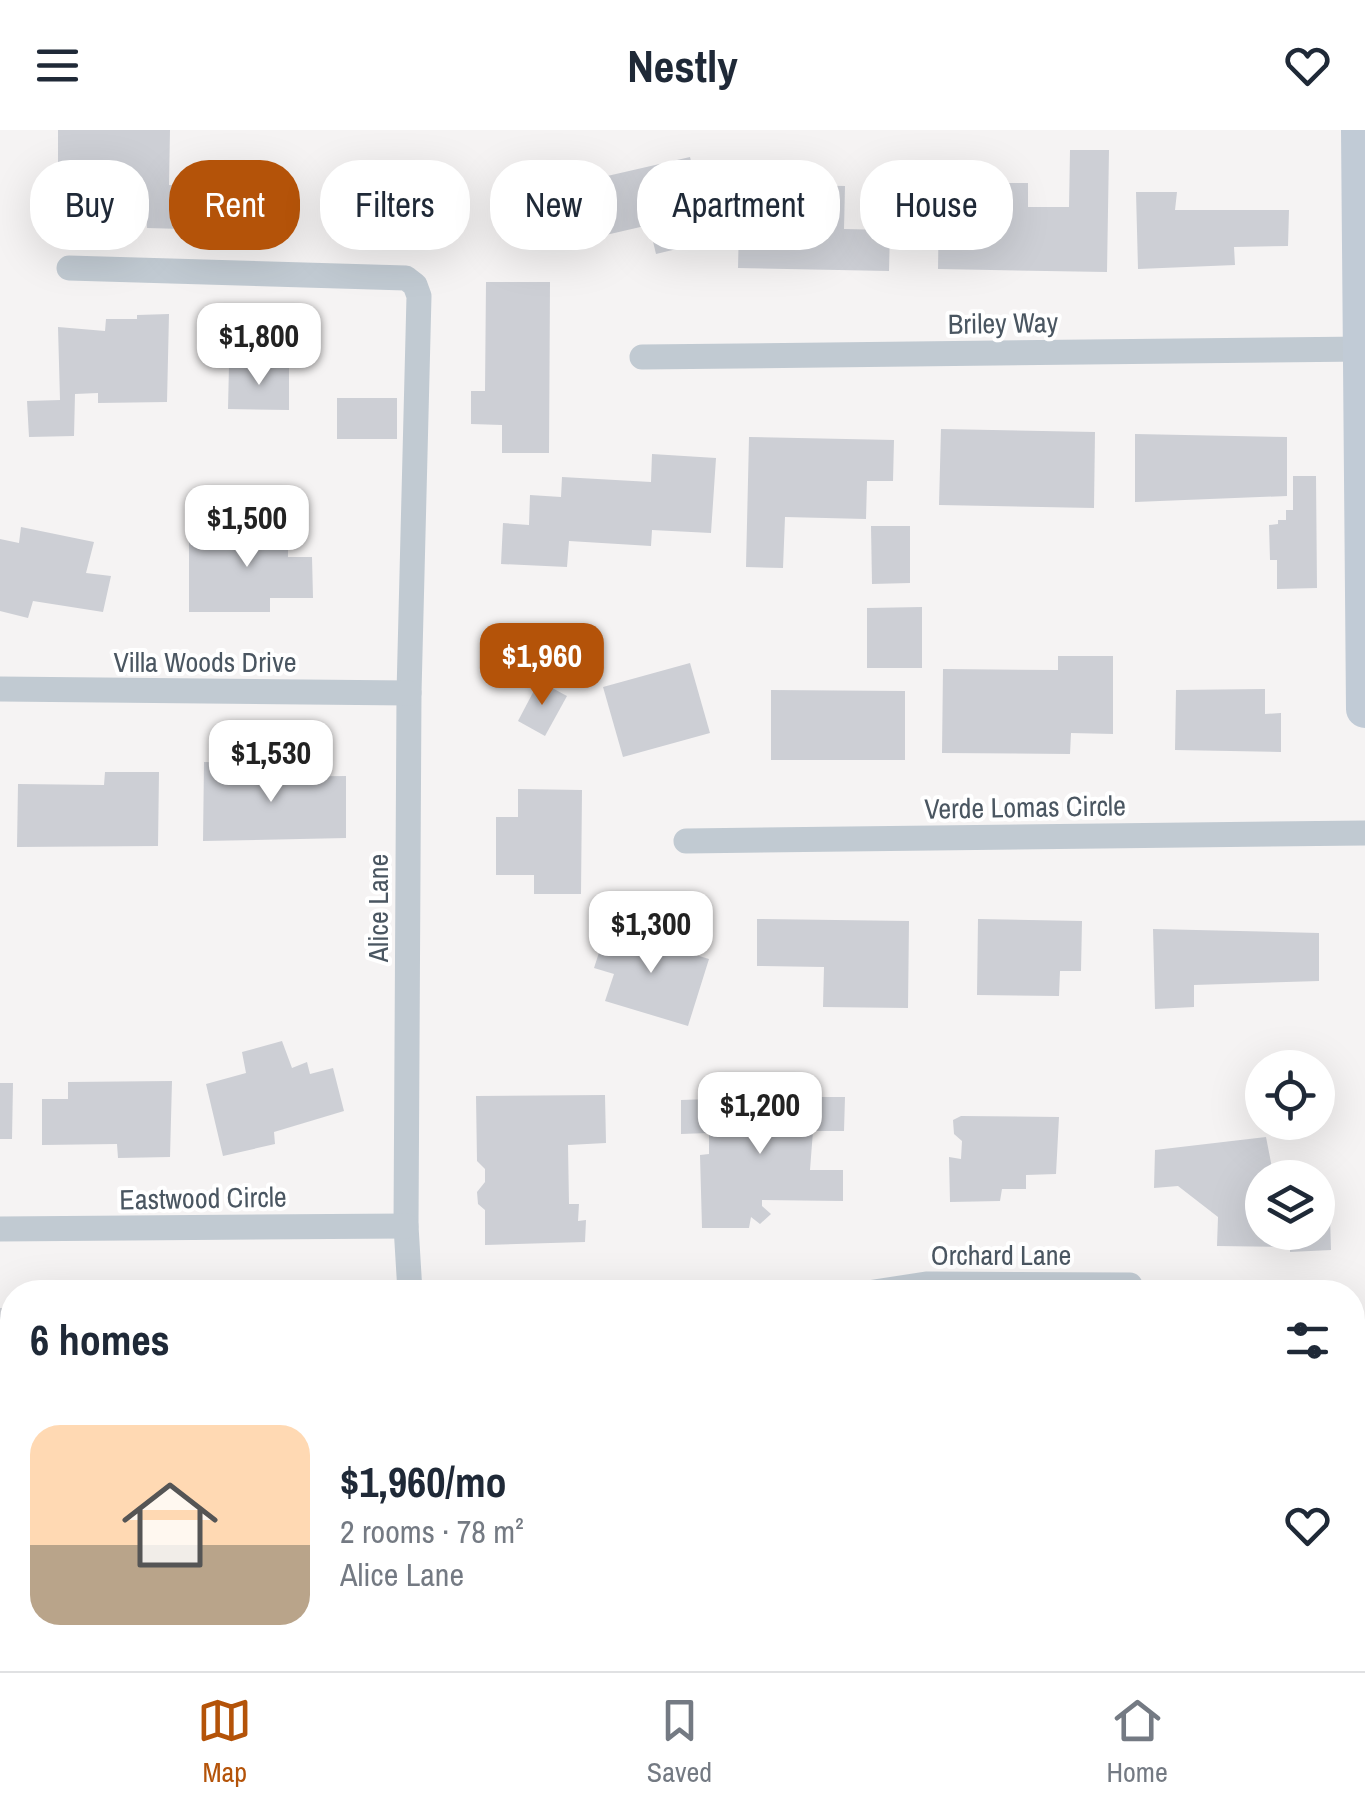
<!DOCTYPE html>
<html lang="en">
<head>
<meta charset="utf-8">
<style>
	:root { --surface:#fff; --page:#f6f6f7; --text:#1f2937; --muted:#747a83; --line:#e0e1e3; --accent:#b45309 }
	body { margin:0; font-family:"Archivo Narrow",sans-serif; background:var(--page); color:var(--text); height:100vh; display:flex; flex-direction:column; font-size:38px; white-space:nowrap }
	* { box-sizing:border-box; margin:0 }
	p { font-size:32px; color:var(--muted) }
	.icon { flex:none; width:55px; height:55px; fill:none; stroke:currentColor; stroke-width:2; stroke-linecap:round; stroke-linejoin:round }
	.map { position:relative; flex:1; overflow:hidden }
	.side { position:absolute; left:0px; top:1150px; width:1365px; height:392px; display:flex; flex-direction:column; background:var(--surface); border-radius:40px 40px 0 0; box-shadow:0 10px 40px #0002 }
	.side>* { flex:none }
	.guide { position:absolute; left:30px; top:30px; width:1305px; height:90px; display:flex; gap:20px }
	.tools { position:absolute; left:1245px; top:920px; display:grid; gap:20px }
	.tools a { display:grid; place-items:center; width:90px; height:90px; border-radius:50%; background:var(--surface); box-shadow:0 10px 40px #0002; font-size:50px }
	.price { position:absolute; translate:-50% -85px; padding:0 22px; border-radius:20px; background:#fff; color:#222; font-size:32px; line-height:65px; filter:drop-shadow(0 2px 5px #0008) }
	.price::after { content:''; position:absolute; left:50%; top:60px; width:30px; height:22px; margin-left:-15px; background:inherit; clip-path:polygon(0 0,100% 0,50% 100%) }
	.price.selected { background:var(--accent); color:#fff }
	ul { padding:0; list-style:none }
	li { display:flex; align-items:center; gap:30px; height:250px; padding:0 30px }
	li+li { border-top:2px solid var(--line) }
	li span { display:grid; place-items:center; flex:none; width:280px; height:200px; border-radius:30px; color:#555 }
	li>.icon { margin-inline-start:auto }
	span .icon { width:120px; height:120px; fill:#fffc; stroke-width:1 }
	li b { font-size:42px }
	h2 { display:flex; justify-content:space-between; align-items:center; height:120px; padding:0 30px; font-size:42px }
	.tag { padding:0 35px; border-radius:40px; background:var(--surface); box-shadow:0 10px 40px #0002; font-size:35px; line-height:90px }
	.tag.selected { background:var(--accent); color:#fff }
	header { display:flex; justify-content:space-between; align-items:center; height:130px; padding:0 30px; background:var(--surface); font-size:45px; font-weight:700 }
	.menu { display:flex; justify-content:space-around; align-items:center; height:140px; border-top:2px solid var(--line); background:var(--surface); font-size:28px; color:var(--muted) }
	.menu a { display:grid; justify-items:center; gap:5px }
	.menu .selected { color:var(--accent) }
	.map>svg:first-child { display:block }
</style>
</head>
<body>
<header><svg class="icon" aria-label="menu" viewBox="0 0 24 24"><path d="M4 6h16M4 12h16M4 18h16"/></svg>Nestly<svg class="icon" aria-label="heart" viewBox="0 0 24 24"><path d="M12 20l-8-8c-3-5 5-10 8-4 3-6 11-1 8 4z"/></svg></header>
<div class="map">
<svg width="1365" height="1541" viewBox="0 0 1365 1541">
	<rect width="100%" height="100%" fill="#f5f3f3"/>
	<g fill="#cdcfd5">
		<path d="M58,0H170L169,55L184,56L183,99L147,98L145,52L58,51Z"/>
		<path d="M1070,20H1109L1107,142L938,139L939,74L995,75V53H1028V77H1069Z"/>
		<path d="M690,27L710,111L656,124L649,95L567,114L555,58Z"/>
		<path d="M740,54L845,56L844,99L890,100L889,141L738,138Z"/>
		<path d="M1136,62H1177L1175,80H1289L1288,116L1234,117L1235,135L1138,139Z"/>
		<path d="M486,152H550L549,323H502V295L471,294V261H485Z"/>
		<path d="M169,184L167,272L98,273V263L75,264L74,306L29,307L27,271L60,270L58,197L105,201L106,189H137V185Z"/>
		<path d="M229,235L289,236V280L228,279Z"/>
		<rect x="337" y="268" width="60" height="41"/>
		<path d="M941,299L1095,302L1094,378L939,375Z"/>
		<path d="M1135,304L1287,307V366L1135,372Z"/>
		<path d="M749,307L894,310L893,351H867L866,389L785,387L783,438L746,437Z"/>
		<path d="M652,324L716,328L711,403L652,400L651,416L569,411L567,437L501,434L503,393L529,395L530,365L561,367L562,347L651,352Z"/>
		<path d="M1293,346H1316L1317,458L1277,459V430H1270L1269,395L1278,394V390H1286V380H1293Z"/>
		<path d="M236,391H288V427H312L313,468H270V482H189V409H237Z"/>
		<path d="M871,396H910V453L872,454Z"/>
		<path d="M21,397L94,412L86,443L111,446L103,482L33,471L28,488L0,481V409L19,413Z"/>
		<path d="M922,477V538H867V478Z"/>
		<path d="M1058,526H1113V604L1071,603L1070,624L942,623L943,539L1058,540Z"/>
		<path d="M690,533L710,603L623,627L603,557Z"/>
		<path d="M539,551L567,566L545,606L518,591Z"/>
		<path d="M1265,559V584L1281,583V622L1175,620L1176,560Z"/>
		<path d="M771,560L905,561V630H771Z"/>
		<path d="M204,632L257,633V647L346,646V708L203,711Z"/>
		<path d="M105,642H159L158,716L17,717L18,654L104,655Z"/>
		<path d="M518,659L582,660L581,764H534V745H496V687H518Z"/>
		<path d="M757,789L909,791L908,878L823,877L824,837L757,836Z"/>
		<path d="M978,789L1082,791L1081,841H1060L1059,866L977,865Z"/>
		<path d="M607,798L709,829L688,896L605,871L614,844L594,838Z"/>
		<path d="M1153,799L1319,803V851L1194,855V877L1155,879Z"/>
		<path d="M282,911L292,938L307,932L310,944L333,938L344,981L274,1002L275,1014L223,1026L206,954L246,943L242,922Z"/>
		<path d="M172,951L170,1027L118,1028L117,1014L42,1015V969H68V952Z"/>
		<path d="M0,953H13L12,1009H0Z"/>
		<path d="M605,965L606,1013L568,1015L569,1074H579L578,1091L586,1090L585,1112L485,1115V1080L478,1074L477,1062L485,1052V1039L477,1031L476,966Z"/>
		<path d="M764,967L763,987L805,988L804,967H845L844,1001H813L810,1040H843V1071L762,1070V1076L771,1084L760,1094L751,1087L749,1098H702L700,1025L709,1024V1003L681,1004V970Z"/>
		<path d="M961,986L1059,987L1056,1044L1026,1045V1059H1002L1000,1071L950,1072L949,1027L961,1029L962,1011L954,1004L953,990Z"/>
		<path d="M1266,1007L1274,1048H1262V1102H1284L1287,1117L1217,1116L1218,1087L1178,1056L1154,1058L1155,1020Z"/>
		<path d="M1318,1053H1329L1331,1120L1290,1122V1102H1318Z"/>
		<path d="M0,1178L12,1179V1273L0,1272Z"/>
		<path d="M0,1502H12V1530H16V1541H0Z"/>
		<path d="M260,1530H321V1536L355,1535V1541H169V1537L260,1534Z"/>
		<rect x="520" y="1530" width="73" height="11"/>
		<rect x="880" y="1530" width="81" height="11"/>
		<path d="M1144,1530H1236L1235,1541H1144Z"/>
	</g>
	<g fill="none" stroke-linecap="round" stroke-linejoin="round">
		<g stroke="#c1cad2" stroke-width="25">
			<path d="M69,138L406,148L415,155L419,166L409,563L406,1096L410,1162"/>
			<path d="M642,227L1365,219"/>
			<path d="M0,559L409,563"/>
			<path d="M686,711L1365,703"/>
			<path d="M0,1099L406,1096"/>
			<path d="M874,1162L926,1154L1130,1155"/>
			<path d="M1054,1530V1541"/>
		</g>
		<g stroke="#c1cbd6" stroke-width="38">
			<path d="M1360,0L1365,579"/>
			<path d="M1352,1411H1365"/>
			<path d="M0,1426H12"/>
			<path d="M439,1530V1541"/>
		</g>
	</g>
	<g text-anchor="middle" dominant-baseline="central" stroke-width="8" stroke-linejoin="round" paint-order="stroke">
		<g font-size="28" fill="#4a5661" stroke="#fff">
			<text transform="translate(1003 193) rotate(-1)">Briley Way</text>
			<text x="205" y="532">Villa Woods Drive</text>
			<text transform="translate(1025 677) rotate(-1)">Verde Lomas Circle</text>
			<text transform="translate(378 778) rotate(-90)">Alice Lane</text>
			<text transform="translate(203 1068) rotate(-1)">Eastwood Circle</text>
			<text x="1001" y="1125">Orchard Lane</text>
		</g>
	</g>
</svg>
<div class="tools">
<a><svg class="icon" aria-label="locate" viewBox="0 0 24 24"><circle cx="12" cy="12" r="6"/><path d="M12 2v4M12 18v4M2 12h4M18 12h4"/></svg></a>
<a><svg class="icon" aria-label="layers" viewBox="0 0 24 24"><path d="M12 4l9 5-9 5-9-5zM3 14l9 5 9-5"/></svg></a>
</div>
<b class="price" style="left:259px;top:258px">$1,800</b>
<b class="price" style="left:247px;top:440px">$1,500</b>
<b class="price selected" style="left:542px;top:578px">$1,960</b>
<b class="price" style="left:271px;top:675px">$1,530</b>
<b class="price" style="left:651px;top:846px">$1,300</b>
<b class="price" style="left:760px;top:1027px">$1,200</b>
<div class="guide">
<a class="tag">Buy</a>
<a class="tag selected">Rent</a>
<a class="tag">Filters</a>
<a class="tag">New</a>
<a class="tag">Apartment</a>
<a class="tag">House</a>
</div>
<section class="side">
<h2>6 homes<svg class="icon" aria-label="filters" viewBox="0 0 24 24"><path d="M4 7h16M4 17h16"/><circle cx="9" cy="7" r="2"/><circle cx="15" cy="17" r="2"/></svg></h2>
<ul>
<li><span style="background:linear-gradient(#ffd9b3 60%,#b9a48a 0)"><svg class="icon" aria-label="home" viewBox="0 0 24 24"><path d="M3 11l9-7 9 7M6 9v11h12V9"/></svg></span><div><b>$1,960/mo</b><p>2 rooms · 78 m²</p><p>Alice Lane</p></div><svg class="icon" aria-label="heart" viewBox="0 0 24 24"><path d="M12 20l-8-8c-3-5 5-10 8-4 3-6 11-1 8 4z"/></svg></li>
</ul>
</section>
</div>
<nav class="menu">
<a class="selected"><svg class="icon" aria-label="map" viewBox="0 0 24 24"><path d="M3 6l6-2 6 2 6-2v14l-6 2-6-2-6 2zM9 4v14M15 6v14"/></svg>Map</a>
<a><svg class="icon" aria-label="saved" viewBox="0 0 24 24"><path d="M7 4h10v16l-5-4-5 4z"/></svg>Saved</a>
<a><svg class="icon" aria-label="home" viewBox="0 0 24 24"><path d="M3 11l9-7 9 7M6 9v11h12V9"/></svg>Home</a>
</nav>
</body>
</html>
